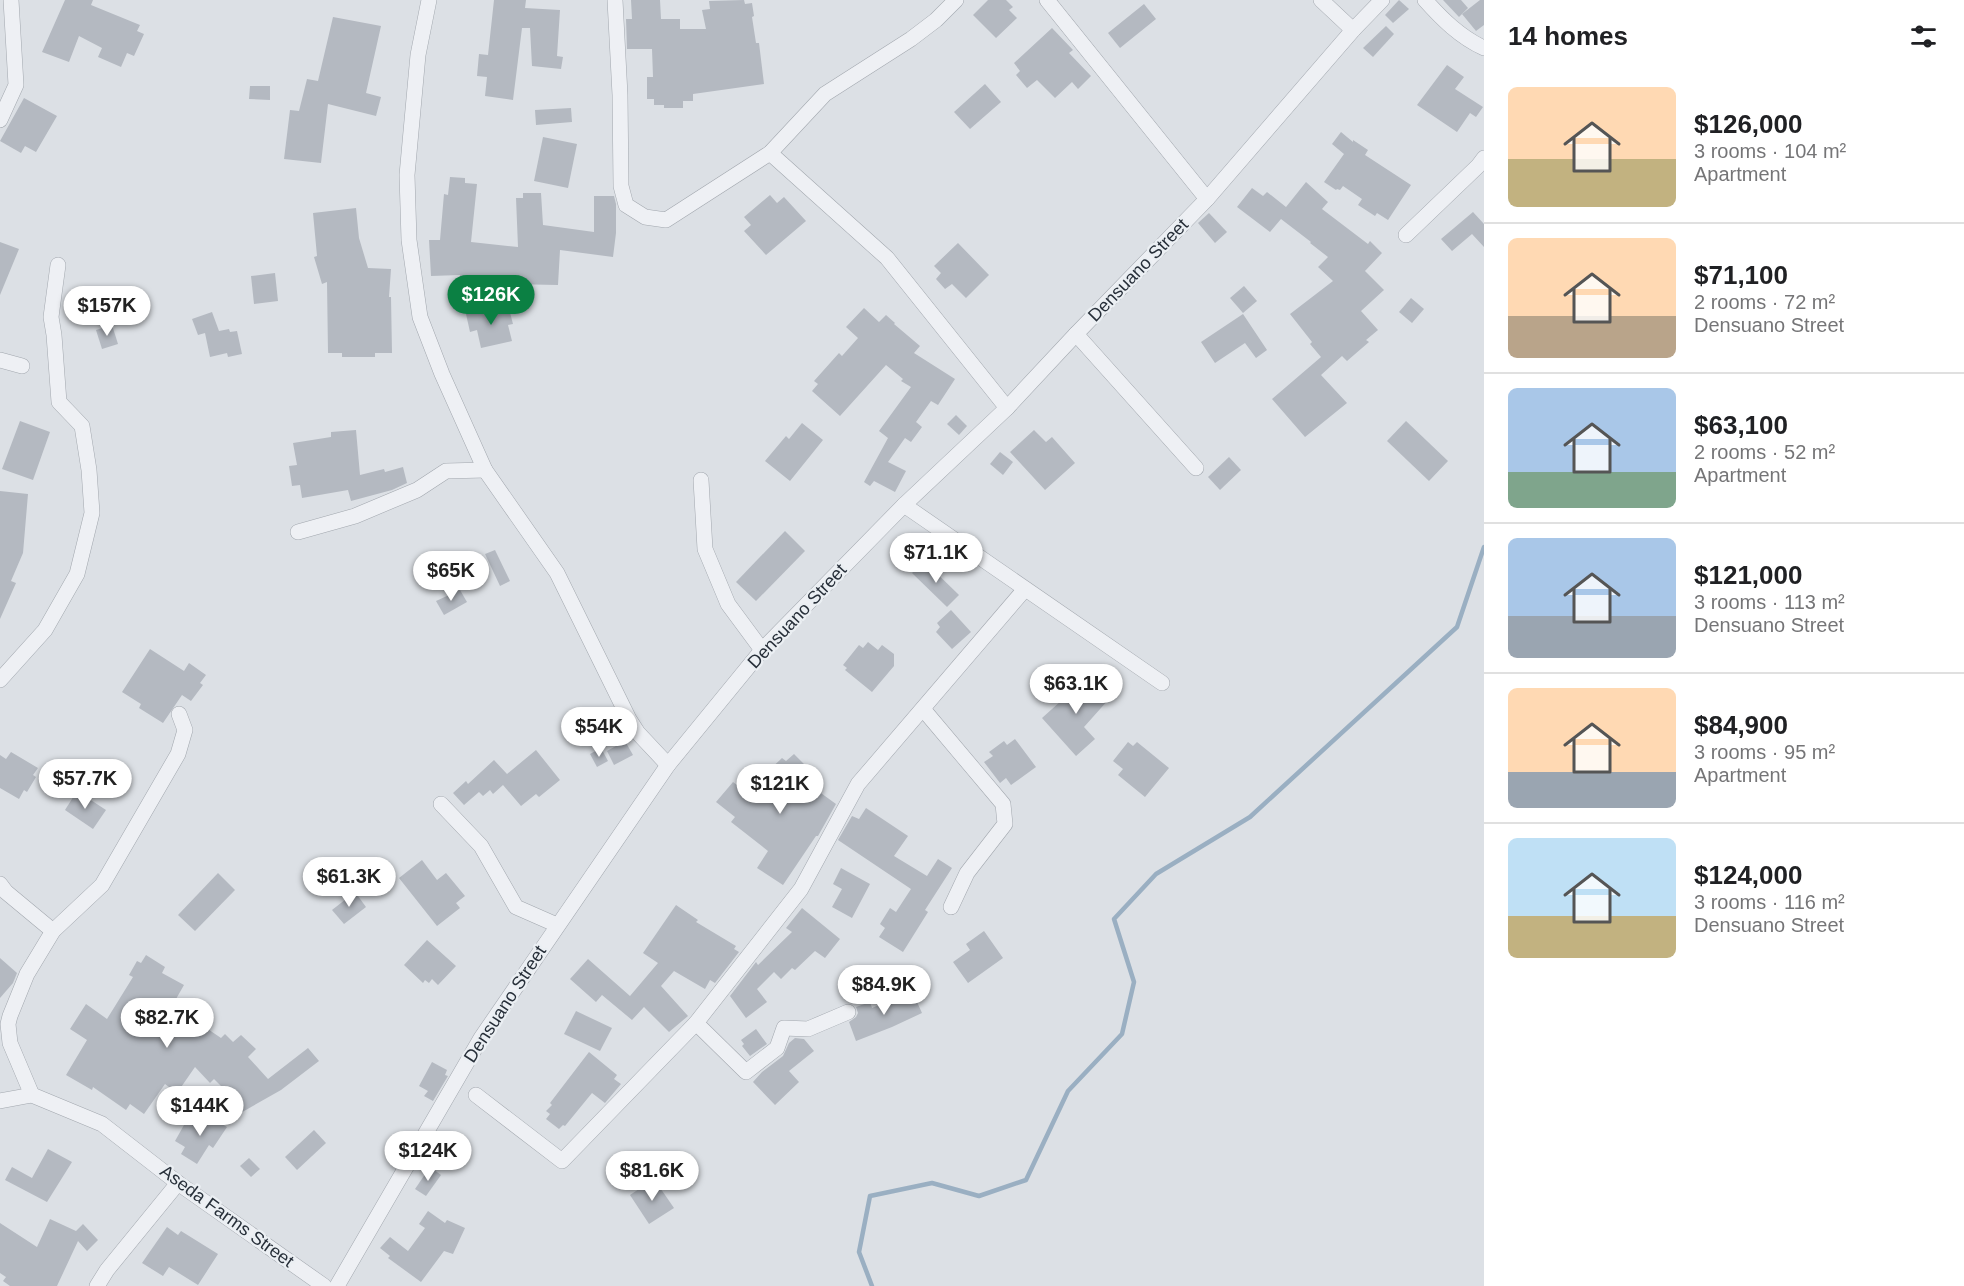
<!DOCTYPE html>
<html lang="en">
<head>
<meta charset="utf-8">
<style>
	:root { --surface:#fff; --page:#f2f2f2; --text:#202124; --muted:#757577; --line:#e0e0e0; --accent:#0b8043 }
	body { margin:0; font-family:Helvetica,sans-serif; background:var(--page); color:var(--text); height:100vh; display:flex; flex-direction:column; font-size:22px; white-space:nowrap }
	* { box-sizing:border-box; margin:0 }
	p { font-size:20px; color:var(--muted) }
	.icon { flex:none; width:33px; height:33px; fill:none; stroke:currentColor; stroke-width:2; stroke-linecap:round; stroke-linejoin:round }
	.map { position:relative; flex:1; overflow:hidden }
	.sheet { display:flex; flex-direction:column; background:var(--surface); width:480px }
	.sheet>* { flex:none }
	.price { position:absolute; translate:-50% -51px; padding:0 14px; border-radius:21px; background:#fff; color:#222; font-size:20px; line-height:39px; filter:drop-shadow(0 2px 3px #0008) }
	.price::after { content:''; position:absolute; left:50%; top:36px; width:18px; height:14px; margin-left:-9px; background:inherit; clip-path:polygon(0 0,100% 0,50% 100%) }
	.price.current { background:var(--accent); color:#fff }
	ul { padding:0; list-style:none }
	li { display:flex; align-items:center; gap:18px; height:150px; padding:0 24px }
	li+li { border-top:2px solid var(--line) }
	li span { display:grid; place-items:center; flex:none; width:168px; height:120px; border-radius:9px; color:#555 }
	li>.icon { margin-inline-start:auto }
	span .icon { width:72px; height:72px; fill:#fffc; stroke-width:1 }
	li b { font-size:26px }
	h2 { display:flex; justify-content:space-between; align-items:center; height:72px; padding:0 24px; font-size:26px }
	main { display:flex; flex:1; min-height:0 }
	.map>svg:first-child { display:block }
</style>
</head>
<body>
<main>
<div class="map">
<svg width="1484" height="1286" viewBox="0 0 1484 1286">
	<rect width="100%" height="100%" fill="#dce0e5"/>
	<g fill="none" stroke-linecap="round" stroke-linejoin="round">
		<path stroke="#9aafc2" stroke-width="4.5" d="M872,1286L859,1252L870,1196L932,1183L979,1196L1026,1180L1068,1091L1122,1034L1134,982L1114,919L1156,874L1250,817L1457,627L1484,547"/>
	</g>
	<g fill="#b4b9c1">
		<path d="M65,0H93L91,5L140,25L137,31L144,34L134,56L127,53L121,67L98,57L102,48L79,36L69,62L42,52Z"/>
		<path d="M494,0H526L525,8L560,10L557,56L563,57L561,69L532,66L530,28H522L513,100L485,96L487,77L477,76L479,54L488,55Z"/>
		<path d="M631,0H660L661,19H680V29H706L702,10L710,9L709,1L744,0L745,4L752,3L754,16L752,17L756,43H759L764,84L693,94V101H683V108H664V105H654V99H647V77H653L652,49H627L626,19H632Z"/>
		<path d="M988,0H1006L1013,7L1009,10L1017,18L996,38L973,15Z"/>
		<path d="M1399,0L1409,9L1393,23L1385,15Z"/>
		<path d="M1443,0H1461L1468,8L1459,17Z"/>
		<path d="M1480,0H1484V25L1476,31L1462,14Z"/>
		<path d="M1144,4L1156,19L1120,48L1108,33Z"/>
		<path d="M333,17L381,26L366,93L381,97L376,116L328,104L321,163L284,159L290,110L299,111L307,79L318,81Z"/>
		<path d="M1386,26L1394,34L1373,57L1363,48Z"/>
		<path d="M1052,28L1073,50L1069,53L1091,76L1078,89L1072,82L1055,98L1037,80L1027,88L1016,75L1020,71L1014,63Z"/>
		<path d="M1447,65L1464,77L1455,89L1483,107L1476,117L1470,113L1457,132L1417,105Z"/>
		<path d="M985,84L1001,102L970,129L954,112Z"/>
		<path d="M250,86H270V100L249,99Z"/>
		<path d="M24,98L57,116L36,152L25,146L21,153L0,141Z"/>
		<path d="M571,108L572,122L536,125L535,110Z"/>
		<path d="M1341,132L1353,142V140L1368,150L1365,155L1411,185L1388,220L1377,213L1375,216L1358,205L1362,199L1343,186L1340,190L1337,189L1336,190L1324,182L1344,154L1332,144Z"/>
		<path d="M543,137L577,144L568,188L534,181Z"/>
		<path d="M450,177L465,178V183L477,184L471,242L518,247L516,198H523V193H541L543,225L594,232V196H614L616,204V233L613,257L560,250L558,285L509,284L508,285L493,284V282L460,279V275L431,276L429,240H440L444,194L448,195Z"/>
		<path d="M1306,182L1328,202L1322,209L1368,244L1370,241L1382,253L1365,271L1384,290L1361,311L1378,330L1366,340L1369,342L1347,361L1342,356L1321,375L1347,403L1305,437L1272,399L1321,357L1310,344L1312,342L1290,314L1333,281L1318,267L1328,257L1310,243L1311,242L1281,219L1270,232L1237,207L1252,188L1263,196L1267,192L1286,207Z"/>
		<path d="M770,195L777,203L784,197L806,221L766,255L744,231L751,225L744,217Z"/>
		<path d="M356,208L359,238L368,268L391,269L389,297H391L392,353H375V357H342V353H328L327,282L322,284L314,257L317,256L313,213Z"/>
		<path d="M1473,212L1484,224V247L1472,234L1452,251L1441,239Z"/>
		<path d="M1209,213L1227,232L1215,243L1198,223Z"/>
		<path d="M0,242L19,249L0,295Z"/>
		<path d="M958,243L989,275L966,298L952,284L945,289L936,279L941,273L934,266Z"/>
		<path d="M275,273L278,301L254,304L251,276Z"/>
		<path d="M1244,286L1257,301L1243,313L1230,298Z"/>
		<path d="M95,293L100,317L81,321L76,297Z"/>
		<path d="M1411,298L1424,309L1412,323L1399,312Z"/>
		<path d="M508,305L513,324L508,325L512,341L481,348L477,330L470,332L466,314Z"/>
		<path d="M864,308L879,322L886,315L895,323L894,324L920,346L914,353L955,379L938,405L931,401L916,422L922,427L911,442L905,438L888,462L906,471L895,492L874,481L870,486L864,482L888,438L879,431L911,387L901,381L903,379L886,365L840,416L812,391L818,384L814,381L839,353L842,356L858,338L846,327Z"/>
		<path d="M212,312L219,331L229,329L230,332L237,331L242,354L228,357L227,353L210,357L205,333L198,335L192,319Z"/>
		<path d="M1243,314L1267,350L1256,358L1245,343L1215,363L1201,342Z"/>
		<path d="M112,325L118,344L102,349L96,330Z"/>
		<path d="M956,415L967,426L959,435L947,424Z"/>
		<path d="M20,421L50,432L33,480L2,469Z"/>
		<path d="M1406,421L1448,461L1429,481L1387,441Z"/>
		<path d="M802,423L823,440L790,481L765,461L786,436L789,439Z"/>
		<path d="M356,430L360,475L384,469L385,472L403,467L407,483L392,490L351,501L348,490L302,498L300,485L292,486L289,466L297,465L293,443L331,437V432Z"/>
		<path d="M1034,430L1046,442L1052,437L1075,463L1045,490L1010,452Z"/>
		<path d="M1000,452L1013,462L1003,475L990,464Z"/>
		<path d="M1229,457L1241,470L1220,490L1208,477Z"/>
		<path d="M0,491L28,494L23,553L11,581L16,583L0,619Z"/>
		<path d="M785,531L805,551L756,601L736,582Z"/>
		<path d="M495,550L510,581L500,586L485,554Z"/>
		<path d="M924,561L959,595L947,607L912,573Z"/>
		<path d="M460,590L467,602L444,615L436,601Z"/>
		<path d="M951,610L971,632L952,649L936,632L940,627L937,623Z"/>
		<path d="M868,642L878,650L882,645L894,654V666L872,692L845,670L847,668L843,665L859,645L863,648Z"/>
		<path d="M150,649L184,671L189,663L206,675L200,683L203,685L191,701L182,695L163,723L139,708L141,704L122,692Z"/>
		<path d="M1081,676L1088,682L1091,680L1109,699L1084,727L1095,739L1076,756L1042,718L1071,692L1068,689Z"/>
		<path d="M1015,739L1036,767L1011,785L1006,778L1000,783L984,762L993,756L989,752L1004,741L1007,745Z"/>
		<path d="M625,741L633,755L614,765L607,751Z"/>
		<path d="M1128,742L1133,746L1137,742L1169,768L1145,797L1118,775L1123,769L1113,761Z"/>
		<path d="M601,748L608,761L597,767L590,754Z"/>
		<path d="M536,750L560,780L539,797L536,794L521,806L503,785L493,794L490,790L483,796L479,792L464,805L453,793L466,781L468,784L494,760L507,774Z"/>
		<path d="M11,752L38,768L33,775L36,777L27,792L24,790L19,799L0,788V755L6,759Z"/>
		<path d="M794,754L815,775L807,783L836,804L818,836H816L783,885L757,868L768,851L731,822L735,817L716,802L733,782L751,796L768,779L764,775L782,758L786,761Z"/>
		<path d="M77,791L106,810L93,829L65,810Z"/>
		<path d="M866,808L908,836L894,856L927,876L938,859L952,868L925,910L928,912L903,952L879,937L885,928L880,924L890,908L896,912L911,889L838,840L852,816L859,819Z"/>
		<path d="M422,860L437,880L446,873L465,896L456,903L460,908L437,926L399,878Z"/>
		<path d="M841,868L870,884L852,918L832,907L842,889L833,884Z"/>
		<path d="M218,873L235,890L195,931L178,915Z"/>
		<path d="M355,892L366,907L344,924L332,910Z"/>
		<path d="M676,905L698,920L696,922L736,946L734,949L739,952L715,983L710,980L705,989L674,971L661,986L688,1016L669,1032L644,1007L632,1020L602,995L596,1002L570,979L588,959L630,996L658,963L643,953Z"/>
		<path d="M802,908L840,939L825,958L815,951L795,970L792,968L781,979L774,972L757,989L767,1002L746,1018L730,996L756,962L758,965L792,932L786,928Z"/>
		<path d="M984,931L1003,958L968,983L953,962L970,950L966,944Z"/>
		<path d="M427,940L456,966L438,985L432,979L429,983L425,980L423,983L404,965Z"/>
		<path d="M146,955L165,967L162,973L184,985L176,999L200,1016L196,1021L221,1038L225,1034L233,1042L241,1035L256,1049L248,1057L268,1079L308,1048L319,1061L281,1090L230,1119L222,1104L233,1098L214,1079L210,1083L195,1067L177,1093L165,1084L144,1114L130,1104L126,1110L93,1087L92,1090L66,1075L87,1040L70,1029L86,1004L107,1019L133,977L129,975L137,961L141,963Z"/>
		<path d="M0,958L17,973L13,983L0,998Z"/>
		<path d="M912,991L922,1013L892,1027L856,1041L849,1022L856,1017L858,1013L856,1007L870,1002L872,1008Z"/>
		<path d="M576,1011L612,1028L600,1051L564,1034Z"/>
		<path d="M756,1029L767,1044L750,1056L742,1046L744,1044L741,1040Z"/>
		<path d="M795,1038L804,1039L814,1051L789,1071L799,1082L775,1105L753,1082L762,1072L783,1056L789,1043Z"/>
		<path d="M589,1052L617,1075L614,1079L621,1084L605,1103L592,1093L565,1126L563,1125L559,1129L546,1119L550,1114L546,1111L552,1105L550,1103Z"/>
		<path d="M432,1062L447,1070L445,1075L448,1076L433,1101L424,1096L428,1091L419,1086Z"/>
		<path d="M205,1114L227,1127L213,1148L209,1145L197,1164L181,1154L185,1147L175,1141L184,1125Z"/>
		<path d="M314,1130L326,1143L297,1170L285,1157Z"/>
		<path d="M48,1149L72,1162L47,1202L5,1180L12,1167L32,1178Z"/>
		<path d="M249,1158L260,1169L251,1177L240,1166Z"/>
		<path d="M430,1167L441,1175L426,1196L415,1189Z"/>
		<path d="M654,1179L674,1208L649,1224L630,1195Z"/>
		<path d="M428,1211L445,1223L447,1220L465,1228L453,1254L444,1251L421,1282L388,1258L390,1256L380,1248L390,1237L408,1251L425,1228L419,1224Z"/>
		<path d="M50,1219L76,1231L83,1224L98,1240L87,1251L78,1241L57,1286H10L3,1281L6,1277L0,1273V1223L37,1247Z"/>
		<path d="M167,1227L178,1235L181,1231L218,1254L198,1285L169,1267L163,1276L142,1263Z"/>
	</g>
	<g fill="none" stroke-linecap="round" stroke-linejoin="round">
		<g stroke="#a2a7ae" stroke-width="16">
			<g id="minor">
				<path d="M429,0L418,55L407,175L409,240L420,317L442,374L485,470L557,573L629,719L638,733L668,765"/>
				<path d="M615,0L620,95L621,186L626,205L645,217L666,220L770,153L825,94L911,39L936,20L956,0"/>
				<path d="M1047,0L1207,199"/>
				<path d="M1321,0L1353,30"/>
				<path d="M1425,0C1442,19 1460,37 1484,48"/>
				<path d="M0,120L16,85L11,0"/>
				<path d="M770,153L887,258L1007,408"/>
				<path d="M1406,235L1478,166L1484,158"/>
				<path d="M1076,334L1196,468"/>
				<path d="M0,360L22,366"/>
				<path d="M701,480L705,549L728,604L762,650"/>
				<path d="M904,505L1162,683"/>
				<path d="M298,532L355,516L417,490L446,471L485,470"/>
				<path d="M0,680L45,630L77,574L92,513L89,470L82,426L59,402L54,335L51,317L58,265"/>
				<path d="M923,709L1003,804L1005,824L967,873L951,907"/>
				<path d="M441,804L481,846L516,907L557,925"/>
				<path d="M0,884L6,892L53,931"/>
				<path d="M696,1023L746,1072L777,1048L784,1028L808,1029L848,1012"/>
				<path d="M32,1095L10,1043L8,1024L10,1016L27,974L53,931L102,885L178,754L185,730L179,714"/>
				<path d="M476,1095L562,1161L696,1023L801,889L858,784L1025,589"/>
				<path d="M0,1101L32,1095L102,1124L178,1183L324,1286"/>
				<path d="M97,1286L107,1270L178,1183"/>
				<path d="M337,1286L481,1038L668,765L762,650L904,505L1007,408L1076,334L1207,199L1353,30L1382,0"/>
			</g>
		</g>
		<use href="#minor" stroke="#eef0f4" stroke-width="15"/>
	</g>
	<g text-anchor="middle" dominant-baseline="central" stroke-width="4.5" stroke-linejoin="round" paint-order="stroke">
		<g font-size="18" fill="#272f39" stroke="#ebeff3">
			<text transform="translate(1138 270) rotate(-46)">Densuano Street</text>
			<text transform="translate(797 616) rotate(-47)">Densuano Street</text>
			<text transform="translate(505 1004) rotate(-57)">Densuano Street</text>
			<text transform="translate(227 1216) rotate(36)">Aseda Farms Street</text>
		</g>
	</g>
</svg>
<b class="price current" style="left:491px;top:326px">$126K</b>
<b class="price" style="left:107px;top:337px">$157K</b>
<b class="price" style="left:936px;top:584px">$71.1K</b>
<b class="price" style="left:451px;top:602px">$65K</b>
<b class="price" style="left:1076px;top:715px">$63.1K</b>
<b class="price" style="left:599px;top:758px">$54K</b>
<b class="price" style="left:85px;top:810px">$57.7K</b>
<b class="price" style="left:780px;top:815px">$121K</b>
<b class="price" style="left:349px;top:908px">$61.3K</b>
<b class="price" style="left:884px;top:1016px">$84.9K</b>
<b class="price" style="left:167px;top:1049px">$82.7K</b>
<b class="price" style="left:200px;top:1137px">$144K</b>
<b class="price" style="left:428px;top:1182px">$124K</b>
<b class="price" style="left:652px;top:1202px">$81.6K</b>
</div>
<section class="sheet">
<h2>14 homes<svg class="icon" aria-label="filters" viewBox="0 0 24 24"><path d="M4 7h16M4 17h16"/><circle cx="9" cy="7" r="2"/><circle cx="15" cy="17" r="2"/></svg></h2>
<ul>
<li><span style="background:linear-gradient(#ffd9b3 60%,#c2b280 0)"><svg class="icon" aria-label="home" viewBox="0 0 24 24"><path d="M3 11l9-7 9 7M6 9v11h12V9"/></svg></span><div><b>$126,000</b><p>3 rooms · 104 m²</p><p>Apartment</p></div></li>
<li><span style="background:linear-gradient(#ffd9b3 65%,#b9a48a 0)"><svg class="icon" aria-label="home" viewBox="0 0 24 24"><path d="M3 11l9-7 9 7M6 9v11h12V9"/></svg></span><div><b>$71,100</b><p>2 rooms · 72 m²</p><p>Densuano Street</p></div></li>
<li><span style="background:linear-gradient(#a9c7e8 70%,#7fa58c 0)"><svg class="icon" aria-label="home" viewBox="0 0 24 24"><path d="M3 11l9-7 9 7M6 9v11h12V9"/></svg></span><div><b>$63,100</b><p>2 rooms · 52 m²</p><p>Apartment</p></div></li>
<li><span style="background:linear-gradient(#a9c7e8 65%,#9aa5b1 0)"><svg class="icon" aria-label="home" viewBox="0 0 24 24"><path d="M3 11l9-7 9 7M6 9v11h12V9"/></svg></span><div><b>$121,000</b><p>3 rooms · 113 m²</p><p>Densuano Street</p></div></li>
<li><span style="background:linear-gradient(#ffd9b3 70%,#9aa5b1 0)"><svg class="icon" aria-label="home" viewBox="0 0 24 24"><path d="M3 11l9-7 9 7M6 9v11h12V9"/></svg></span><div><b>$84,900</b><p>3 rooms · 95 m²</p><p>Apartment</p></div></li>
<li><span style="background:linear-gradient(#bfe0f5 65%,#c2b280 0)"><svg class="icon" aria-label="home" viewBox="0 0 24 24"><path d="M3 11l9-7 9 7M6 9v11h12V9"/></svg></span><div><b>$124,000</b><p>3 rooms · 116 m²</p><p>Densuano Street</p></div></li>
</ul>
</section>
</main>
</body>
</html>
